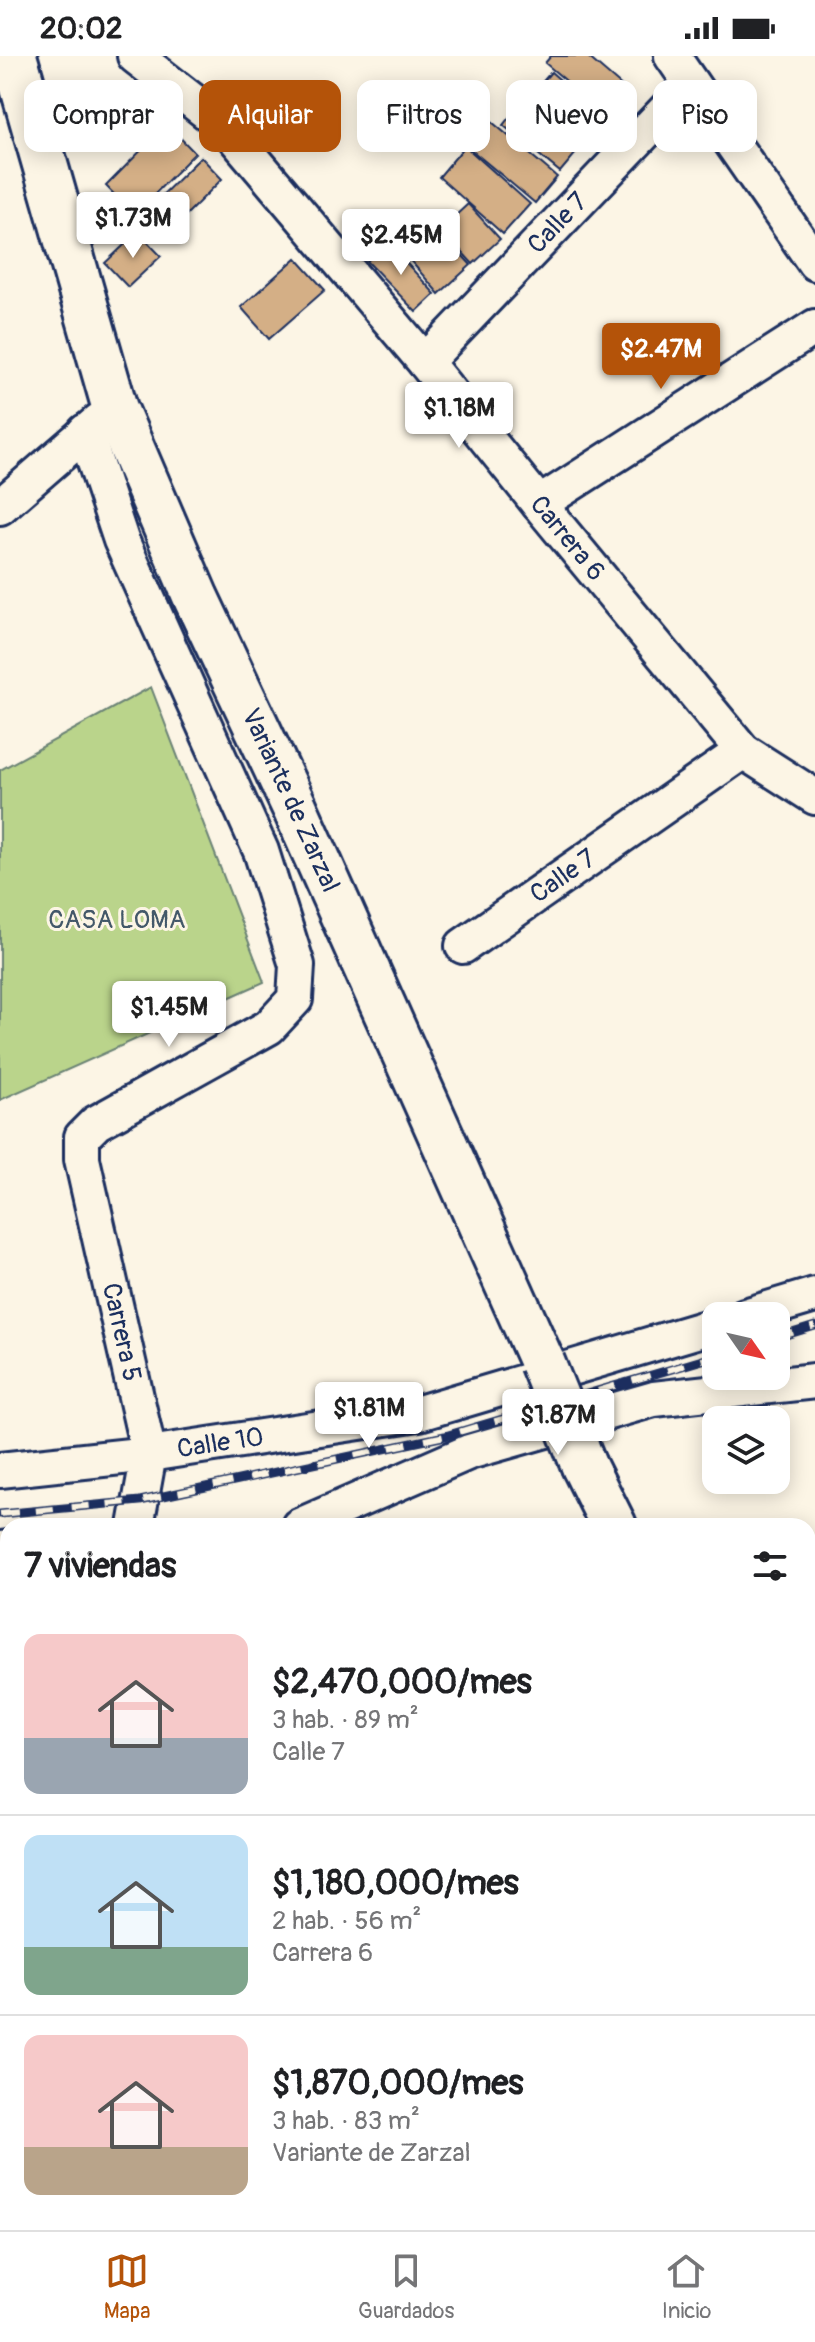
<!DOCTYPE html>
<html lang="es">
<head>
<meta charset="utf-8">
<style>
	:root { --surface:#fff; --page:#f6f6f6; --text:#202124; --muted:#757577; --line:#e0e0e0; --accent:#b45309 }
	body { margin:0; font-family:Pangolin,sans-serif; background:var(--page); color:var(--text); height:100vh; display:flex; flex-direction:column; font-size:30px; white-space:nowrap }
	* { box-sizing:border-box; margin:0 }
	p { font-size:26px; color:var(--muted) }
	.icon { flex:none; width:44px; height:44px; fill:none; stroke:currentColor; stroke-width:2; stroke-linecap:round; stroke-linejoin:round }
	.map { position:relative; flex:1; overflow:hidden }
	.side { position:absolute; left:0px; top:1462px; width:816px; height:712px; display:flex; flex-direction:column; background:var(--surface); border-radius:24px 24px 0 0; box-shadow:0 4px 20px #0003 }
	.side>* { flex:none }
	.guide { position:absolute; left:24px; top:24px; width:768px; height:72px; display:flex; gap:16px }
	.needle { width:52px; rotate:124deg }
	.tools { position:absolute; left:702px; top:1246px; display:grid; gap:16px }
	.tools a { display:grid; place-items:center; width:88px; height:88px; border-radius:16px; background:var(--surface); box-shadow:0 4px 20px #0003; font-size:40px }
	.price { position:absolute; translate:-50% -68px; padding:0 18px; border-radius:8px; background:#fff; color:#222; font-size:26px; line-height:52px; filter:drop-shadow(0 2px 4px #0008) }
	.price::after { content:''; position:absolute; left:50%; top:48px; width:24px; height:18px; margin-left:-12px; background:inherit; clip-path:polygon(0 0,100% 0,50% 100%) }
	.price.current { background:var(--accent); color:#fff }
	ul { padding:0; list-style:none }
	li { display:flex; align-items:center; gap:24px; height:200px; padding:0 24px }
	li+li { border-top:2px solid var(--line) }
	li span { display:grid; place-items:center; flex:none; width:224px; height:160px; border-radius:16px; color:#555 }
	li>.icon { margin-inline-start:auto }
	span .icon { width:96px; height:96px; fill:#fffc; stroke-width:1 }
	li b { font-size:34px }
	h2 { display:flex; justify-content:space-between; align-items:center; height:96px; padding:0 24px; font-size:34px }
	.tag { padding:0 28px; border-radius:16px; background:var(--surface); box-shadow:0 4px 20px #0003; font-size:28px; line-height:72px }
	.tag.current { background:var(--accent); color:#fff }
	.status { display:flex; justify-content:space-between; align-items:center; height:56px; padding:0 40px; background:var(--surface); direction:ltr }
	.status svg { height:22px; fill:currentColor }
	.menu { display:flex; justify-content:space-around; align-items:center; height:112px; border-top:2px solid var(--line); background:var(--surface); font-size:22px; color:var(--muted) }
	.menu a { display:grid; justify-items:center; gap:4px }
	.menu .current { color:var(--accent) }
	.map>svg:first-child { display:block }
</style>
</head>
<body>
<div class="status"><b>20:02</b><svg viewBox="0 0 49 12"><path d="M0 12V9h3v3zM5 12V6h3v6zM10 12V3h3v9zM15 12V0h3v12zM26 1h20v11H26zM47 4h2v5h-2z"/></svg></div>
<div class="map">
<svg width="815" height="2174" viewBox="0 0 815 2174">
	<rect width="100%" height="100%" fill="#fcf5e5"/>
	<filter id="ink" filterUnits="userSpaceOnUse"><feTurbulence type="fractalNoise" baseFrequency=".0125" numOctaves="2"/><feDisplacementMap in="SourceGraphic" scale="16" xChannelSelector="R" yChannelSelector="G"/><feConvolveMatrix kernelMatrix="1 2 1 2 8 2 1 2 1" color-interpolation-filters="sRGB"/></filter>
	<g filter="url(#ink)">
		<path fill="#bad48b" stroke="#6a8274" stroke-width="2" d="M151,631L264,926L0,1044V714Z"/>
		<g fill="#d4af86" stroke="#1b2f5e" stroke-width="2">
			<path d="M551,0H587L630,37L609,61L545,7Z"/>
			<path d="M551,16L606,64L588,85L533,37Z"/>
			<path d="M524,43L582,90L560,116L503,69Z"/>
			<path d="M492,66L557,121L535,147L469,92Z"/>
			<path d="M167,68L195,97L134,159L106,130Z"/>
			<path d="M465,90L530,148L503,178L439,121Z"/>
			<path d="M201,101L222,123L162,183L140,161Z"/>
			<path d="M468,148L500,183L473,208L441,173Z"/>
			<path d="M440,175L471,209L439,238L409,203Z"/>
			<path d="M138,176L161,200L128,231L105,207Z"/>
			<path d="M387,186L435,238L416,256L367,205Z"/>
			<path d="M296,202L325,234L269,283L241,251Z"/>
		</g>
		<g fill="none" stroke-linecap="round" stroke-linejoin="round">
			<g stroke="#1b2f5e" stroke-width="40">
				<g id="street">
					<path id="s1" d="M135,0L226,71L425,306L539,448L743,695L815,741"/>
					<path d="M672,0L815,207"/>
					<path id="s2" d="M425,306L691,28"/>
					<path id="s3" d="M85,376L121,484L261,795L297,909L295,943L269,971L96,1067L82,1081V1103L149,1398L136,1470"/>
					<path d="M539,448L815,271"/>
					<path d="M0,451L99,365"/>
					<path id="s4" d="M463,890L743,695"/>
					<path d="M745,1260L815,1239"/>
					<path id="s5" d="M0,1414L149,1398L419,1357L716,1269"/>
					<path d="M299,1470L469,1396L654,1343L815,1325"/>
					<path d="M0,1493L8,1492"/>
					<path d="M808,1711L815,1701"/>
					<path d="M808,1801L815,1799"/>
					<path d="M0,1928L8,1931"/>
					<path d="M300,2173L311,2166"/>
				</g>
			</g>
			<g stroke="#1b2f5e" stroke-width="50">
				<g id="primary">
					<path id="s6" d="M14,0L115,353L196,542L294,750L542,1306"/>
					<path d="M584,1410L614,1470"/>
					<path d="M740,2174L744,2166"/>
				</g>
			</g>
			<use href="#street" stroke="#fcf5e5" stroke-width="34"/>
			<use href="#primary" stroke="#fcf5e5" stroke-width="44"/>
			<g stroke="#1b2f5e" stroke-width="9">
				<g id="rail">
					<path d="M776,1282L815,1270"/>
					<path d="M0,1458L140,1445L445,1380L716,1300"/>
				</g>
			</g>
			<use href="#rail" stroke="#fcf5e5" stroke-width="6" stroke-dasharray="18" stroke-linecap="butt"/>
			<g stroke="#1b2f5e" stroke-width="50" stroke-linecap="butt">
				<path id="primary-bridge" d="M542,1306L584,1410"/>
			</g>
			<use href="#primary-bridge" stroke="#fcf5e5" stroke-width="44"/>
		</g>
	</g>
	<g text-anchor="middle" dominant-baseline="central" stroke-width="6" stroke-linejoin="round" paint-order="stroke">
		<g font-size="26" fill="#1b2f5e" stroke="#fcf5e5">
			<text stroke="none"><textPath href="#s2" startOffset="192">Calle 7</textPath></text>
			<text stroke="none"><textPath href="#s1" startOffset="650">Carrera 6</textPath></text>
			<text stroke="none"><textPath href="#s6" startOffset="796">Variante de Zarzal</textPath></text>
			<text stroke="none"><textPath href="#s4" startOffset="122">Calle 7</textPath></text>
			<text stroke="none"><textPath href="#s3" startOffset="1064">Carrera 5</textPath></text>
			<text stroke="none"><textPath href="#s5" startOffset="222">Calle 10</textPath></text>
		</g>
		<g font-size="26" fill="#435869" stroke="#fcf5e5">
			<text x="117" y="864">CASA LOMA</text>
		</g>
	</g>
</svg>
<div class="tools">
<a><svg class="needle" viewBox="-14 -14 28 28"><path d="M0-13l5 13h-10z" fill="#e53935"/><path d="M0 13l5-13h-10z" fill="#757577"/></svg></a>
<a><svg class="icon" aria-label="layers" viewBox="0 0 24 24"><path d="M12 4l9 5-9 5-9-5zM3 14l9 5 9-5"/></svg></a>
</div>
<b class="price" style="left:133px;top:204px">$1.73M</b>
<b class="price" style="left:401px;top:221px">$2.45M</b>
<b class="price current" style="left:661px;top:335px">$2.47M</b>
<b class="price" style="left:459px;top:394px">$1.18M</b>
<b class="price" style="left:169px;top:993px">$1.45M</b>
<b class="price" style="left:369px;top:1394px">$1.81M</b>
<b class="price" style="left:558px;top:1401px">$1.87M</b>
<div class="guide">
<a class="tag">Comprar</a>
<a class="tag current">Alquilar</a>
<a class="tag">Filtros</a>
<a class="tag">Nuevo</a>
<a class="tag">Piso</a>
</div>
<section class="side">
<h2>7 viviendas<svg class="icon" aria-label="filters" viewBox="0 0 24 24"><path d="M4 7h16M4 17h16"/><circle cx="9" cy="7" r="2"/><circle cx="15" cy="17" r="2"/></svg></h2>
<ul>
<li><span style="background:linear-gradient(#f6c9c9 65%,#9aa5b1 0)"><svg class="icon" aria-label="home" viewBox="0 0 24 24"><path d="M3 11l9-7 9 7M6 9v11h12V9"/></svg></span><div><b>$2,470,000/mes</b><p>3 hab. · 89 m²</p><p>Calle 7</p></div></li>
<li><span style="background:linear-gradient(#bfe0f5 70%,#7fa58c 0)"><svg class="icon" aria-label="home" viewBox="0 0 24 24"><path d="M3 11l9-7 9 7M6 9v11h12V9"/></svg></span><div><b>$1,180,000/mes</b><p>2 hab. · 56 m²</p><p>Carrera 6</p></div></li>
<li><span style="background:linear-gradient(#f6c9c9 70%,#b9a48a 0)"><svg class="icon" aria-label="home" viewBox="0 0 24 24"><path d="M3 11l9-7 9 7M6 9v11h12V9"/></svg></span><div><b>$1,870,000/mes</b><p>3 hab. · 83 m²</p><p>Variante de Zarzal</p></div></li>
</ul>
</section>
</div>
<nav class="menu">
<a class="current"><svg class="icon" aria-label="map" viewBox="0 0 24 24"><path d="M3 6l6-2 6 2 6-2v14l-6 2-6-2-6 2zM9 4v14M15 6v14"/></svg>Mapa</a>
<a><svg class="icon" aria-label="saved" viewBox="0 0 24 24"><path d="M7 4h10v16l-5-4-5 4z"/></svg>Guardados</a>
<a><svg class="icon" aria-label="home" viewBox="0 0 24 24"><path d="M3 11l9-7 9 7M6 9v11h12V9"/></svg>Inicio</a>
</nav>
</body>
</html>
